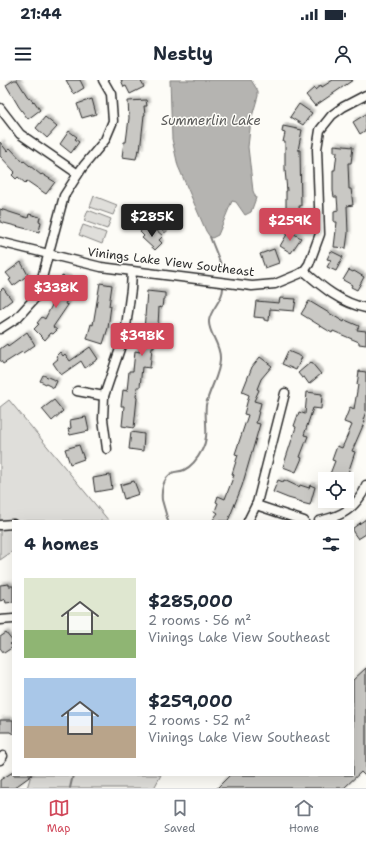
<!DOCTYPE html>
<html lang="en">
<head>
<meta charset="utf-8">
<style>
	:root { --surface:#fff; --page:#f6f6f7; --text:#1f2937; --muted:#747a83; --line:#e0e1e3; --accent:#d1495b }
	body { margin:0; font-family:"Shantell Sans",sans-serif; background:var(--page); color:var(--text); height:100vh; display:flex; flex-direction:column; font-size:15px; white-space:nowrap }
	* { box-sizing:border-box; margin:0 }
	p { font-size:13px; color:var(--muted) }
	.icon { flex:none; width:22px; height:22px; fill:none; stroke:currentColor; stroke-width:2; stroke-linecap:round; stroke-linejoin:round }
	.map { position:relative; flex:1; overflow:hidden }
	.details { position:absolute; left:12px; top:440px; width:342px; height:256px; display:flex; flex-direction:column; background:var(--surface); border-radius:0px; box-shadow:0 4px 16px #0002 }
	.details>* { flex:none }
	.fabs { position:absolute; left:318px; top:392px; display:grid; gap:8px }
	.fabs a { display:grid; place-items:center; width:36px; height:36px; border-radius:0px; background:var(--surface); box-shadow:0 4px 16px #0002; font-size:20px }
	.price { position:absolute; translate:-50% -34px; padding:0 9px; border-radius:4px; background:var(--accent); color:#fff; font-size:13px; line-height:26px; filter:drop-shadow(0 1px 2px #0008) }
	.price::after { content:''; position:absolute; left:50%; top:24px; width:12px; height:9px; margin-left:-6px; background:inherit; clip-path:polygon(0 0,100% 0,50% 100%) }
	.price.on { background:#222; color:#fff }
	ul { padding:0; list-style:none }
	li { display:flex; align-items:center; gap:12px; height:100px; padding:0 12px }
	li span { display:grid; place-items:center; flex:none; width:112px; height:80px; border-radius:0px; color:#555 }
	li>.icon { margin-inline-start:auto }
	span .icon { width:48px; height:48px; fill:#fffc; stroke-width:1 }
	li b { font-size:17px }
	h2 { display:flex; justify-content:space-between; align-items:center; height:48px; padding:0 12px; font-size:17px }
	.status { display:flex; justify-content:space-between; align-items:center; height:28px; padding:0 20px; background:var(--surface); direction:ltr }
	.status svg { height:11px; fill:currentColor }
	header { display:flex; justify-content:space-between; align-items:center; height:52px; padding:0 12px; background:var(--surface); font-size:18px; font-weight:700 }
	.tab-bar { display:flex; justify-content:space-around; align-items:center; height:56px; border-top:1px solid var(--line); background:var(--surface); font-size:11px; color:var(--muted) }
	.tab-bar a { display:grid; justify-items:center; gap:2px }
	.tab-bar .on { color:var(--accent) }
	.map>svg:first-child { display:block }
</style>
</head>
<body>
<div class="status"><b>21:44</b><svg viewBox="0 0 49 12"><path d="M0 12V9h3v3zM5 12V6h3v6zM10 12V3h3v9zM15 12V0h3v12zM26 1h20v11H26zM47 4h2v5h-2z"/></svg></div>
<header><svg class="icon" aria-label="menu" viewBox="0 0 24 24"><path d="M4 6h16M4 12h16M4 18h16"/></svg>Nestly<svg class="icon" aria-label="person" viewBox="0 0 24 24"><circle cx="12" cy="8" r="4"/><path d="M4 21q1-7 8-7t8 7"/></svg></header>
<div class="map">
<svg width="366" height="708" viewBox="0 0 366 708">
	<defs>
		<filter id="shadow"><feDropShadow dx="2.5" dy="-2.5" stdDeviation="1" flood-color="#0004"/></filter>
	</defs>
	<rect width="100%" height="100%" fill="#fdfcf7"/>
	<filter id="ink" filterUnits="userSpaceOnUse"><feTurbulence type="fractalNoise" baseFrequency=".025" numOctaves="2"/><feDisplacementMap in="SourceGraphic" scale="8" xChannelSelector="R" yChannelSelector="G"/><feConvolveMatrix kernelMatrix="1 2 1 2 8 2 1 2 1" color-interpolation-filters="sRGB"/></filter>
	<g filter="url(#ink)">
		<g fill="#dfdeda" stroke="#858482">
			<path d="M94,116L117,125L113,135L90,127Z"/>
			<path d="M88,130L111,139L107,149L84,141Z"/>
			<path d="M83,145L106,153L102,164L79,155Z"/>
			<path d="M9,320L109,441H13V471L0,480V327Z"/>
			<path d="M31,695H161L154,708H27Z"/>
		</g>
		<g fill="#b5b4b1" stroke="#7e7d7b">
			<path d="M170,0H251L258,11V16L251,40L248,67L253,111L256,118L251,132L245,135L236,122L232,121L218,155L212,158L210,157L206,151L178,86L172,59Z"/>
			<path d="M159,130L165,132C167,134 171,145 171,148L165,153L160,148L161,147L159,143L152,146L148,144L149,139Z"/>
		</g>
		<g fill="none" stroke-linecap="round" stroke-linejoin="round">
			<g stroke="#7e7d7b" stroke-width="2">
				<path d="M210,157L220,182L223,192"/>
				<path d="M168,441C166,434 164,427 162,420C161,411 163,398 172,393C175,391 180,392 184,390C192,386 198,378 202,370C210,356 204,340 206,325C209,309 220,295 220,279C221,264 208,253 209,241C210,229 223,221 223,208"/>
				<path d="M70,708L73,695"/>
			</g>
		</g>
		<g fill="#c9c8c4" stroke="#2b2b2b" filter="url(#shadow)">
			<path d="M14,0H17L29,19L30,18L33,22L34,21L40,30L28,39L19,27L6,5Z"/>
			<path d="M66,0H80L84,8L74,14Z"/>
			<path d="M121,0H140L144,7L130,14L126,6L124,7Z"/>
			<path d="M333,0H353L315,26L306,15L314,8L315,10L321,5L322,7Z"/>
			<path d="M92,19L96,34L82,38L77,24Z"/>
			<path d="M146,20L147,26H144L145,35H144L140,71L138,70L136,79L122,77L124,62H126L129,38L128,21Z"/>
			<path d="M299,24L312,33L303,45L290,37Z"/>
			<path d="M366,34V50L360,54L353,42Z"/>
			<path d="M45,37L57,47L47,58L36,48Z"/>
			<path d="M283,46L302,50L298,70H300L301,126H299L301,146L286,148L284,132H286V111H287L285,90V62H283L285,53L282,52Z"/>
			<path d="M69,51L77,57L75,59L79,62L71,73L60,64Z"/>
			<path d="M0,62L7,71L10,68L23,82L24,81L41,95L42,94L55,102L46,114L27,101L25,103L18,97L16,99L12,95L15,92L0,76Z"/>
			<path d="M334,65L353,67L351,83H348L349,109H351L353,125L347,126L348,153L346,168L334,167L337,142H334V131L338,130L337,117H334L333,111V90H335L337,72H334Z"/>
			<path d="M0,129L28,138L29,134L40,137L39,141L41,142L39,152L0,142Z"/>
			<path d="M145,146L153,153L156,150L163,156L159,160L162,163L155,170L142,158L144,156L140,152Z"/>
			<path d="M289,151L301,158L291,173L280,166Z"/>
			<path d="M274,169L279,183L265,188L260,174Z"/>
			<path d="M331,171L343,177L336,191L327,187L331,180L327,179Z"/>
			<path d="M21,182L28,195L13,206L9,200L11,199L6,193Z"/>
			<path d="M349,190L353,192L354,191L364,197L357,210L351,207L352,205L343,200Z"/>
			<path d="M62,196L76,202L65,224L68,225L53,247L57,250L53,254L51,253L45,260L34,249L39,244L37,243L42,237L45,239L52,225H51L58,213H56Z"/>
			<path d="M100,203L112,205L109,226H111L108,248L103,264L87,259L91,244L93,245Z"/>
			<path d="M3,208L12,220L0,229V211Z"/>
			<path d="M147,211L165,213V219H163L162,228L159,227L158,246H155L154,268H152L150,288L142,287L140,307H137L136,317L137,318L134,348L122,346L124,326H121L123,310L127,311L129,291H133L135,271L140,272L142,250H144Z"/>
			<path d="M280,218L296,219L294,231L270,229L269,241L264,240V238L254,237L256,221L279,223Z"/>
			<path d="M309,221L344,242L345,240L359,246L357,250L366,251V265L359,264V262L333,251L332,253L301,234Z"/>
			<path d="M27,252L35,265L23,273L22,272L3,284L0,280V269L7,264L8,266Z"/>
			<path d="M90,267L98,279L85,288L81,281L61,295L53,283L58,279L56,276L60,272L63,276L65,274L70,281Z"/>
			<path d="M288,271L302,277L296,290L282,284Z"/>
			<path d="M260,277L272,286L261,299L257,309L259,310L254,321L261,323L256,343L260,344L254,365L242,406L228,441H212L218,433L215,431L218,423L216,422L218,416L225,419L234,395L232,394L238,375L235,374L248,335L244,334L249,315L242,312L252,287Z"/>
			<path d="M311,282L321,294L309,304L304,297L302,298L298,293Z"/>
			<path d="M359,291L366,292V331L363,340L365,341L352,371L355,372L346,399H328L335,381L332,380L337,366L342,368L352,345L344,342L350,327L354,329L358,305H357Z"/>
			<path d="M43,295L57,301L54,308L40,301Z"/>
			<path d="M307,312L322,314L321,329L313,328L304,355L308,356L300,377L302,378L296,392L283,387L296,347L294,346L299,332L305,334Z"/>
			<path d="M54,320L63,331L52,341L42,329Z"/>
			<path d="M86,337L89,351L70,355L68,349L71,348L70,340Z"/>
			<path d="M131,352L144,354L143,371L129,369Z"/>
			<path d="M79,365L84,379L70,384L65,369Z"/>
			<path d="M110,395L112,409L95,412L93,398Z"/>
			<path d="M278,400L283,402L284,400L299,407L300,405L309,408L310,405L315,407L310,425L302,423V422L288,418L273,412Z"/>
			<path d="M134,401L139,414L124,419L120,405Z"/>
			<path d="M366,439V454L358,459L353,452V448Z"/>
			<path d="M9,504V506H13V522L6,523L5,519L0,521V505Z"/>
			<path d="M6,553L13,562L10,564L13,567L4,573L0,568V557Z"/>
			<path d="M366,588V697L361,692L344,708H217L230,695H353V600Z"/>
			<path d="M0,640H13V654L10,652H0Z"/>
			<path d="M13,692V695H32L14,708H0V700Z"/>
		</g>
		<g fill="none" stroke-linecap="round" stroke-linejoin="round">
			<g stroke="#2b2b2b" stroke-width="11">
				<g id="minor">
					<path d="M0,28L20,54L78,94"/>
					<path d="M0,162L101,187L252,206L275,204L299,194L304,191L309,184L320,154L317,69L320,50L332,35L343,27L366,15"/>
					<path d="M304,191C322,207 341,223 366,228"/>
					<path d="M0,249L17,238L35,218L42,198L64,116L82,88L105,60L113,41L111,14L103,0"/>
					<path d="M77,311L104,316"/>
					<path d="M107,369L103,339L104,316L125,254L131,209L132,191"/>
					<path d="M256,425L304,441"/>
					<path d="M248,441L257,423L285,313"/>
					<path d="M319,441C337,437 350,432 360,417C363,413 365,410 366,405"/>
					<path d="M0,445L13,444"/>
					<path d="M0,540L13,539"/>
					<path d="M0,680L3,676"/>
				</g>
			</g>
			<use href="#minor" stroke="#fdfcf7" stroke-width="8"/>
		</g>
	</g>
	<g text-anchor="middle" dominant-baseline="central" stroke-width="3" stroke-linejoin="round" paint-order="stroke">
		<g font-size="12" fill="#2b2b2b" stroke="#fdfcf7">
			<text transform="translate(171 182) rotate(7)">Vinings Lake View Southeast</text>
		</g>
		<g font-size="13" font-style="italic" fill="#5b5b5a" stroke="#fdfcf7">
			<text x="211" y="40">Summerlin Lake</text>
		</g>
	</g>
</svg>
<div class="fabs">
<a><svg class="icon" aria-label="locate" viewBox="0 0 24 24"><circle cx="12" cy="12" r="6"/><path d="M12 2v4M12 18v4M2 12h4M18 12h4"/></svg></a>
</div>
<b class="price on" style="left:152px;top:158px">$285K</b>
<b class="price" style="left:290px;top:162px">$259K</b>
<b class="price" style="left:56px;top:229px">$338K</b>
<b class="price" style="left:142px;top:277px">$398K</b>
<section class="details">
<h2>4 homes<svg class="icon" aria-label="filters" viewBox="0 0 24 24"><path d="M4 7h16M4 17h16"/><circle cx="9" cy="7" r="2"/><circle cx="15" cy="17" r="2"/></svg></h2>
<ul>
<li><span style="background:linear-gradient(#dfe7d0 65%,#8fb573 0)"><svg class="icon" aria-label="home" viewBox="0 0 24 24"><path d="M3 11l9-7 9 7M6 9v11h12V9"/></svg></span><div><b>$285,000</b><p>2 rooms · 56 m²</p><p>Vinings Lake View Southeast</p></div></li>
<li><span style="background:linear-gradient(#a9c7e8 60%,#b9a48a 0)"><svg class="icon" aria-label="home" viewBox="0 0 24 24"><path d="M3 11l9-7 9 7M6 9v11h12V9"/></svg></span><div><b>$259,000</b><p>2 rooms · 52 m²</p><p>Vinings Lake View Southeast</p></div></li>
</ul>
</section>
</div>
<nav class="tab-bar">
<a class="on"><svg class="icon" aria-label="map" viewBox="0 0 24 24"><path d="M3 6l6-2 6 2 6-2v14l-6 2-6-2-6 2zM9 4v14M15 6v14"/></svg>Map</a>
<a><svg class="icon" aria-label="saved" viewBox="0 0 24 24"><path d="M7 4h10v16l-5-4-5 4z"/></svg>Saved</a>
<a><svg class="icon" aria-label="home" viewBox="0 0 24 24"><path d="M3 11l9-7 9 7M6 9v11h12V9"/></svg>Home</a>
</nav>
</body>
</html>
